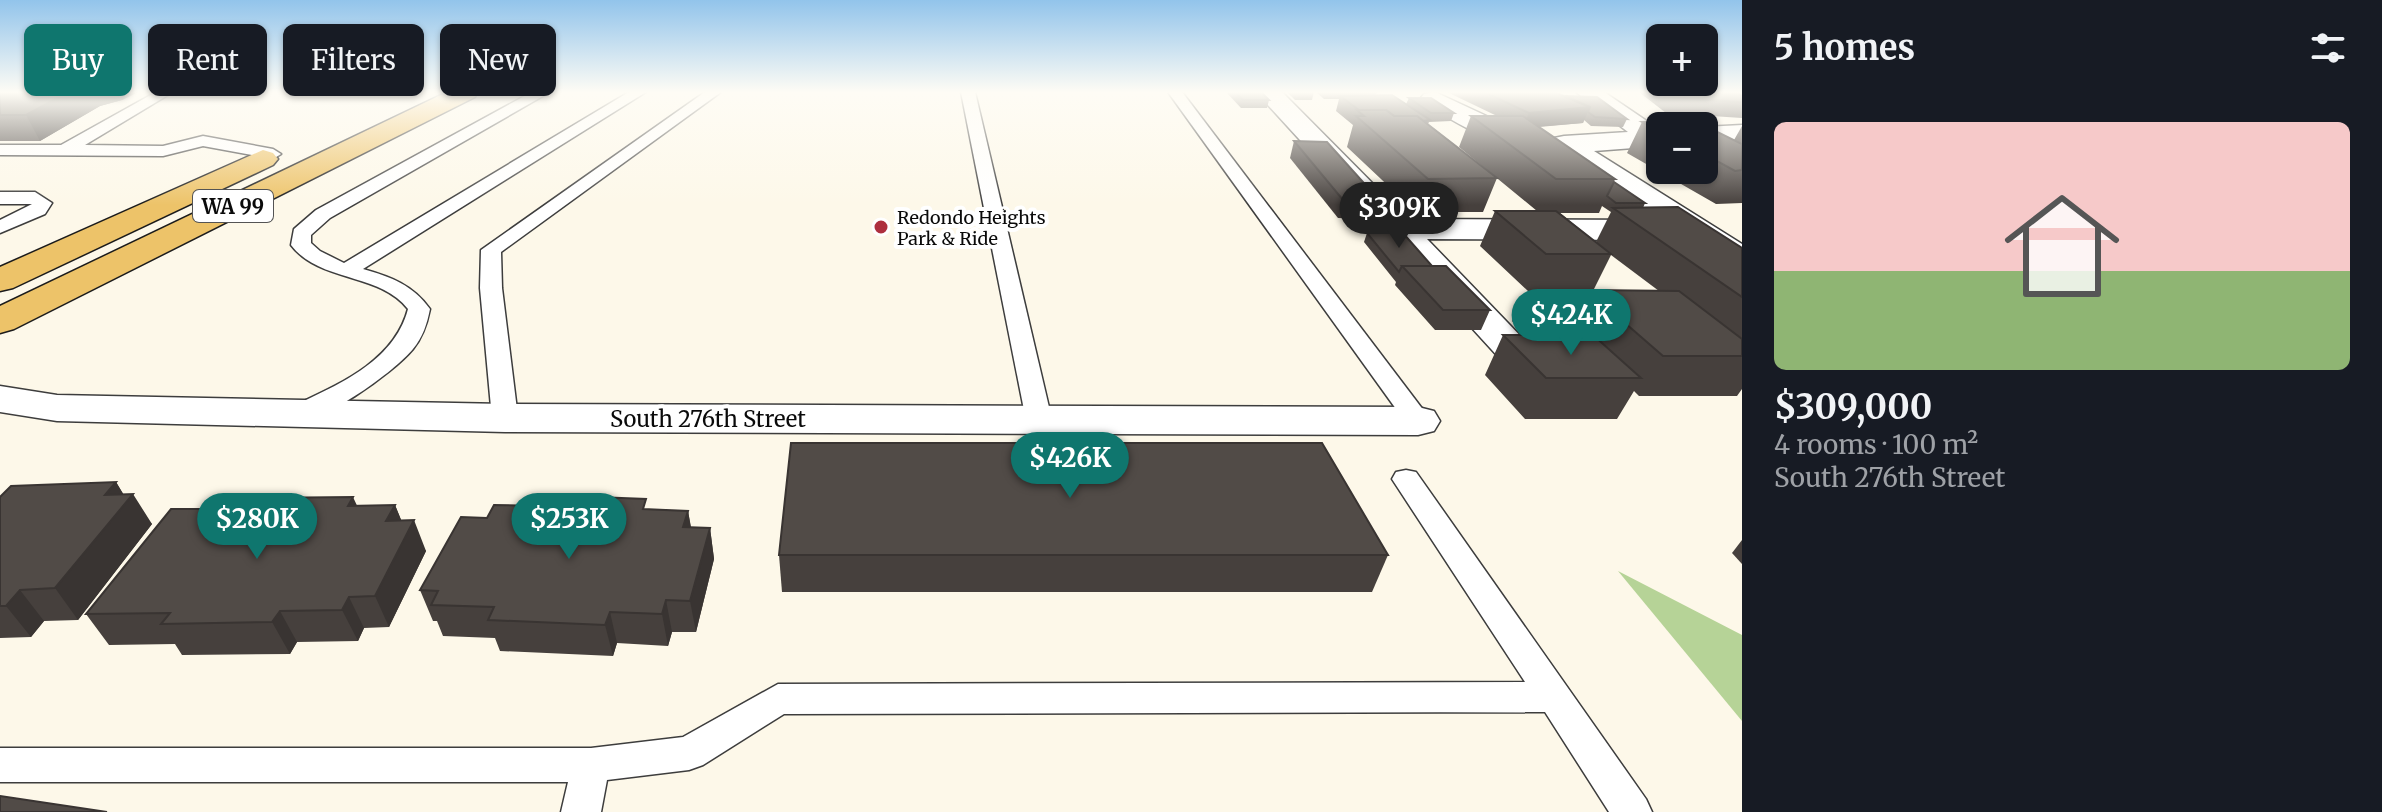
<!DOCTYPE html>
<html lang="en">
<head>
<meta charset="utf-8">
<style>
	:root { --surface:#171b24; --page:#242831; --text:#f1f3f6; --muted:#9ea1a6; --line:#363941; --accent:#0f766e }
	body { margin:0; font-family:Merriweather,serif; background:var(--page); color:var(--text); height:100vh; display:flex; flex-direction:column; font-size:30px; white-space:nowrap }
	* { box-sizing:border-box; margin:0 }
	p { font-size:26px; color:var(--muted) }
	.icon { flex:none; width:44px; height:44px; fill:none; stroke:currentColor; stroke-width:2; stroke-linecap:round; stroke-linejoin:round }
	.map { position:relative; flex:1; overflow:hidden }
	.panel { display:flex; flex-direction:column; background:var(--surface); width:640px }
	.panel>* { flex:none }
	.banner { position:absolute; left:24px; top:24px; width:760px; height:72px; display:flex; gap:16px }
	.fabs { position:absolute; left:1646px; top:24px; display:grid; gap:16px }
	.fabs a { display:grid; place-items:center; width:72px; height:72px; border-radius:12px; background:var(--surface); box-shadow:0 2px 6px #0004; font-size:40px }
	.price { position:absolute; translate:-50% -68px; padding:0 18px; border-radius:28px; background:var(--accent); color:#fff; font-size:26px; line-height:52px; filter:drop-shadow(0 2px 4px #0008) }
	.price::after { content:''; position:absolute; left:50%; top:48px; width:24px; height:18px; margin-left:-12px; background:inherit; clip-path:polygon(0 0,100% 0,50% 100%) }
	.price.active { background:#222; color:#fff }
	ul { padding:0; list-style:none }
	li { display:grid; align-content:center; gap:16px; height:424px; padding:0 32px }
	li+li { border-top:2px solid var(--line) }
	li span { display:grid; place-items:center; height:248px; border-radius:12px; color:#555 }
	li>.icon { margin-inline-start:auto }
	span .icon { width:144px; height:144px; fill:#fffc; stroke-width:1 }
	li b { font-size:34px }
	h2 { display:flex; justify-content:space-between; align-items:center; height:96px; padding:0 32px; font-size:34px }
	.tag { padding:0 28px; border-radius:12px; background:var(--surface); box-shadow:0 2px 6px #0004; font-size:28px; line-height:72px }
	.tag.active { background:var(--accent); color:#fff }
	main { display:flex; flex:1; min-height:0 }
	.map>svg:first-child { display:block }
</style>
</head>
<body>
<main>
<div class="map">
<svg width="1742" height="812" viewBox="0 0 1742 812">
	<rect width="100%" height="100%" fill="#fdf8e9"/>
	<path fill="#b6d397" d="M1618,571L1742,635V721Z"/>
	<g fill="none" stroke-linecap="round" stroke-linejoin="round">
		<g stroke="#3d3d3d" stroke-width="3">
			<g id="service">
				<path d="M156,92H173L85,145L163,146L203,136L273,149L281,154L273,159L203,146L163,156L0,155V145H61Z"/>
				<path d="M532,92H550L330,218L311,235V243L320,251L344,263L629,92H646L363,269C391,277 413,285 430,309C427,324 423,337 413,349C393,373 319,427 289,420L285,414L289,408C335,386 394,363 408,309C379,272 320,283 291,245L294,229L316,210Z"/>
				<path d="M705,92H721L501,252L502,288L518,418L514,424H496L492,418L480,288L481,250Z"/>
				<path d="M961,92H975L1052,420L1048,426H1030L1026,420Z"/>
				<path d="M1168,92H1182L1427,415L1431,421L1427,427H1409Z"/>
				<path d="M0,192H35L52,203L45,214L0,233V220L32,204H0Z"/>
				<path d="M1406,470L1416,472L1646,799L1652,812H1609L1545,712L784,714L703,765L689,770L607,780L601,812H561L568,782H0V748H591L683,737L778,684L1525,682L1392,479L1396,472Z"/>
			</g>
		</g>
		<g stroke="#3d3d3d" stroke-width="3">
			<g id="minor">
				<path d="M1256,92H1282L1408,219L1660,220L1554,150L1550,144L1554,138L1564,136L1628,132L1576,92H1604L1660,130V146L1594,151L1742,244V270L1730,266L1677,232L1674,237L1662,240L1427,239L1536,352L1530,361L1516,364L1502,361Z"/>
				<path d="M1435,92L1508,126L1536,132L1540,138L1536,144C1499,153 1456,121 1424,104L1420,99L1424,94Z"/>
				<path d="M1742,125V141L1704,143V127Z"/>
				<path d="M0,386L57,395L505,404L1418,407L1434,411L1440,421L1434,431L1418,435L505,432L57,421L0,412Z"/>
			</g>
		</g>
		<g stroke="#1b1b1b" stroke-width="3">
			<g id="primary">
				<path d="M447,92H478L475,97L14,329L0,333V306Z"/>
				<path d="M263,150L273,153L278,159L273,165L13,288L0,291V267Z"/>
			</g>
		</g>
		<use href="#service" fill="#fff" fill-rule="evenodd"/>
		<use href="#minor" fill="#fff" fill-rule="evenodd"/>
		<use href="#primary" fill="#edc369" fill-rule="evenodd"/>
	</g>
	<g fill="#46403d" fill-rule="evenodd">
		<path d="M0,92H138L122,100L100,106L40,141H0Z"/>
		<path d="M1226,92H1261L1269,100L1267,108H1241Z"/>
		<path d="M1287,92H1314L1312,100H1295Z"/>
		<path d="M1316,92H1377L1376,95L1406,104L1409,98L1454,113L1451,121L1429,122L1428,124L1497,178L1483,212H1416L1347,147L1353,125L1336,111L1339,99H1324Z"/>
		<path d="M1447,92H1554L1627,119L1623,127L1591,126L1584,120L1583,123L1539,127L1615,179L1614,182L1645,203L1643,208L1742,248V389L1737,396H1639L1634,391L1617,419H1525L1485,375L1503,335H1524L1512,321L1517,311L1568,327L1587,291H1528L1480,246L1495,211H1537L1459,147L1471,116H1497ZM1602,206L1611,212L1596,242L1560,213H1599ZM1611,255L1659,291H1593Z"/>
		<path d="M1639,92H1736L1742,96V118L1666,113Z"/>
		<path d="M1695,121L1734,140L1742,126V203L1716,204L1627,153L1642,122ZM1660,126H1704V170H1660Z"/>
		<path d="M1294,141L1380,201L1374,219L1338,218L1290,158Z"/>
		<path d="M1367,233L1432,266L1490,310L1481,330H1435L1395,285L1396,282L1364,242Z"/>
		<path d="M116,482L123,494L152,524L78,620L44,621L31,637L0,638V497Z"/>
		<path d="M395,505L401,520L426,551L389,627L364,628L358,641L297,642L290,654L182,655L175,644L109,645L86,614L242,509Z"/>
		<path d="M539,506L688,511L691,527L710,528L714,559L696,632H672L668,646L617,643L613,656L500,651L495,638L443,636L437,621H433L420,590L487,518Z"/>
		<path d="M1742,540V564L1732,553Z"/>
		<path d="M779,555H1388L1372,592H782Z"/>
	</g>
	<g fill="#393432">
		<path d="M69,92H138L122,100L100,106L40,141L26,115Z"/>
		<path d="M1590,107L1583,123L1522,128L1529,113Z"/>
		<path d="M116,482L127,500L133,494L152,524L78,620L55,588L105,495Z"/>
		<path d="M353,497L367,527L348,506Z"/>
		<path d="M395,505L407,534L414,520L426,551L389,627L375,596L386,521Z"/>
		<path d="M688,511L693,541L683,527Z"/>
		<path d="M710,528L714,559L696,632L690,601Z"/>
		<path d="M20,590L44,621L31,637L6,606Z"/>
		<path d="M349,597L364,628L358,641L342,610Z"/>
		<path d="M666,600L672,632L668,646L662,614Z"/>
		<path d="M280,611L297,642L290,654L272,622Z"/>
		<path d="M610,612L617,643L613,656L605,625Z"/>
	</g>
	<g fill="#514b47" stroke="#393432" stroke-width="2">
		<path d="M0,92H69L26,115H0Z"/>
		<path d="M1235,92H1261L1269,100H1243Z"/>
		<path d="M1484,92H1554L1590,107L1529,113Z"/>
		<path d="M1666,92H1736L1742,96V102L1674,98Z"/>
		<path d="M1392,95L1430,120L1423,121L1417,116H1394L1386,110H1359L1340,96Z"/>
		<path d="M1567,96L1597,97L1627,119L1595,117L1588,112L1590,107L1572,99Z"/>
		<path d="M1409,98H1431L1454,113H1431Z"/>
		<path d="M1357,110H1386L1394,116H1417L1497,178L1428,179L1356,116H1364Z"/>
		<path d="M1471,116H1523L1615,179H1556Z"/>
		<path d="M1695,121L1742,144V170L1735,171L1704,154V126H1660V132L1642,122Z"/>
		<path d="M1294,141L1327,142L1380,201L1343,200Z"/>
		<path d="M1614,182L1645,203H1616L1607,196Z"/>
		<path d="M1678,207L1742,248V297L1613,208Z"/>
		<path d="M1495,211H1556L1611,254H1546Z"/>
		<path d="M1367,233H1403L1432,266H1402L1399,272Z"/>
		<path d="M1402,266H1446L1490,310H1443Z"/>
		<path d="M1587,290L1679,291L1742,339V356H1663Z"/>
		<path d="M1517,311H1552L1575,335H1539Z"/>
		<path d="M1503,335H1593L1641,378H1546Z"/>
		<path d="M791,443H1322L1388,555H779Z"/>
		<path d="M116,482L105,495L133,494L55,588L20,590L6,606H0V497L11,486Z"/>
		<path d="M544,495L646,499L643,509L688,511L683,527L710,528L690,601L666,600L662,614L610,612L605,625L488,620L494,607L431,605L438,591L420,590L461,517L487,518L494,505L539,506Z"/>
		<path d="M353,497L348,506L395,505L386,521L414,520L375,596L349,597L342,610L280,611L272,622L161,624L170,613L86,614L171,509H242L250,498Z"/>
		<path d="M0,796L107,812H0Z"/>
	</g>
	<linearGradient id="sky" x2="0" y2="1"><stop stop-color="#92c4eb"/><stop offset="0.45" stop-color="#fefcf5"/><stop offset="1" stop-color="#fefcf5" stop-opacity="0"/></linearGradient>
	<rect width="1742" height="205" fill="url(#sky)"/>
	<circle fill="#ad2f3e" stroke="#fff" stroke-width="3" cx="881" cy="227" r="8"/>
	<g text-anchor="middle" dominant-baseline="central" stroke-width="8" stroke-linejoin="round" paint-order="stroke">
		<g font-size="18" fill="#0a0a0a" stroke="#fff" text-anchor="start">
			<text x="897" y="217">Redondo Heights<tspan x="897" dy="21">Park &amp; Ride</tspan></text>
		</g>
		<rect fill="#fff" stroke="#545454" stroke-width="2" x="193" y="190" width="80" height="32" rx="6"/>
		<g font-size="20" font-weight="bold" fill="#0a0a0a">
			<text x="233" y="206">WA 99</text>
		</g>
		<g font-size="22" fill="#0a0a0a" stroke="#fff">
			<text x="708" y="419">South 276th Street</text>
		</g>
	</g>
</svg>
<div class="fabs">
<a>+</a>
<a>−</a>
</div>
<b class="price active" style="left:1399px;top:250px">$309K</b>
<b class="price" style="left:1571px;top:357px">$424K</b>
<b class="price" style="left:1070px;top:500px">$426K</b>
<b class="price" style="left:257px;top:561px">$280K</b>
<b class="price" style="left:569px;top:561px">$253K</b>
<div class="banner">
<a class="tag active">Buy</a>
<a class="tag">Rent</a>
<a class="tag">Filters</a>
<a class="tag">New</a>
</div>
</div>
<section class="panel">
<h2>5 homes<svg class="icon" aria-label="filters" viewBox="0 0 24 24"><path d="M4 7h16M4 17h16"/><circle cx="9" cy="7" r="2"/><circle cx="15" cy="17" r="2"/></svg></h2>
<ul>
<li><span style="background:linear-gradient(#f6c9c9 60%,#8fb573 0)"><svg class="icon" aria-label="home" viewBox="0 0 24 24"><path d="M3 11l9-7 9 7M6 9v11h12V9"/></svg></span><div><b>$309,000</b><p>4 rooms · 100 m²</p><p>South 276th Street</p></div></li>
</ul>
</section>
</main>
</body>
</html>
